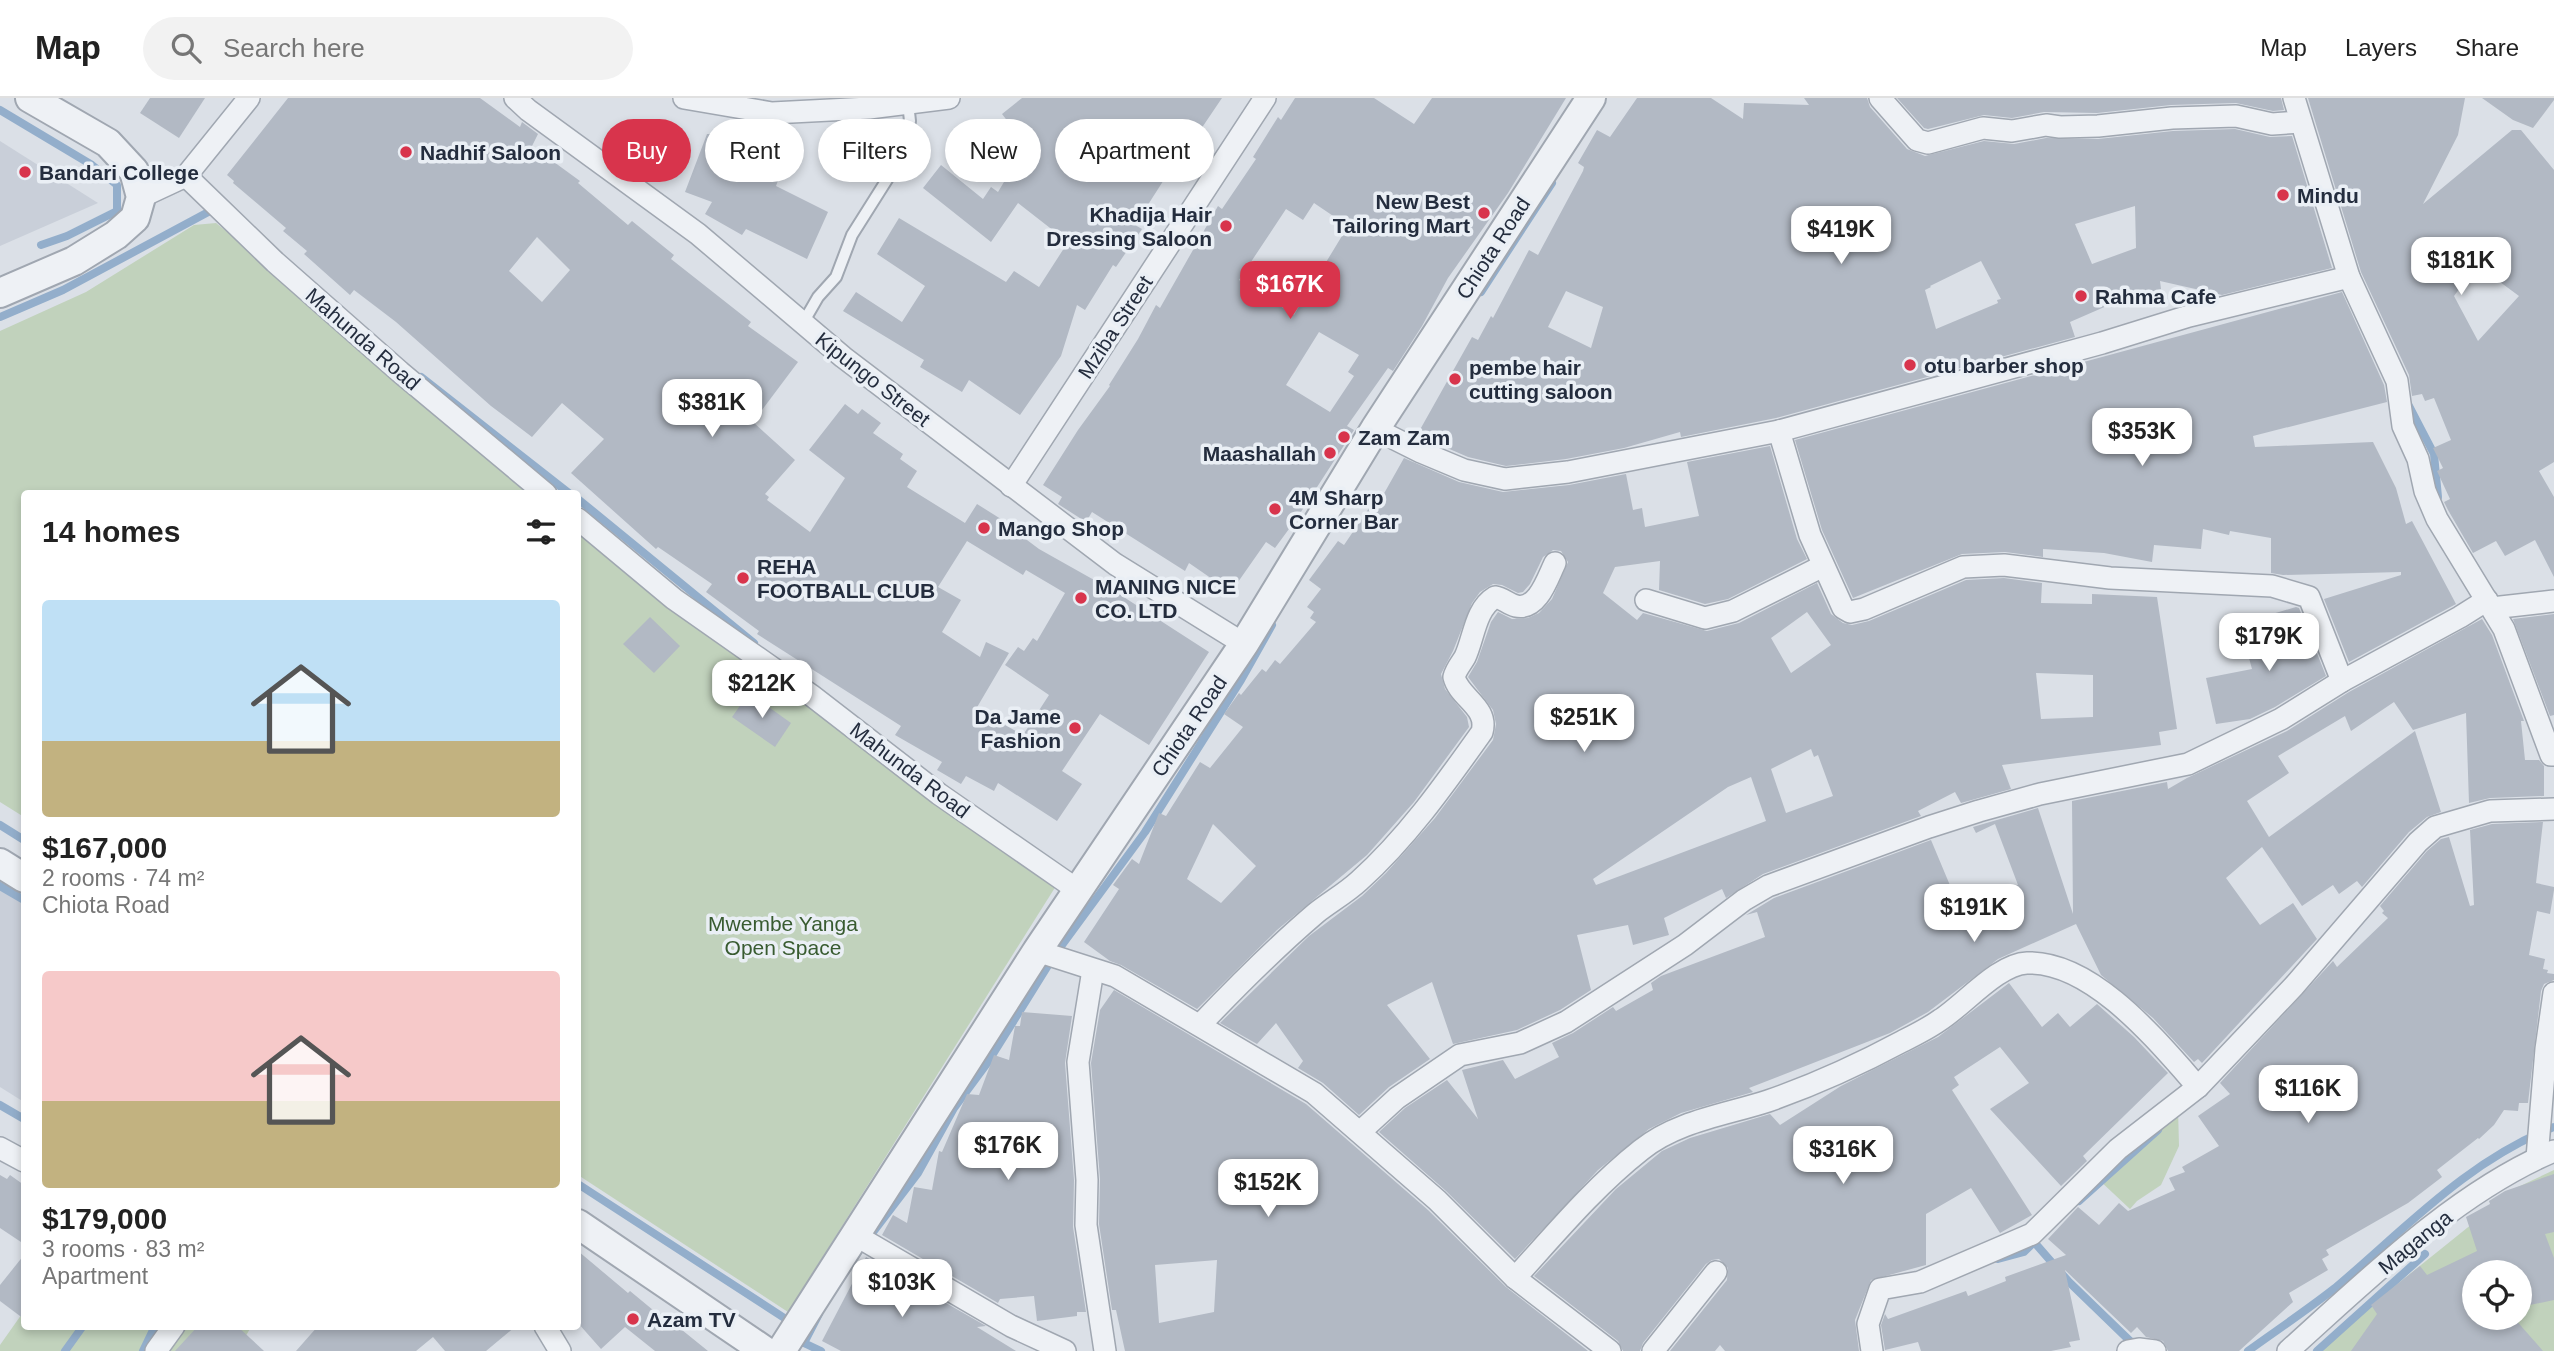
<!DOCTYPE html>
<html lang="en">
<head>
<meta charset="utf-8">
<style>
	:root { --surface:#fff; --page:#f2f2f2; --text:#222; --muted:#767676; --line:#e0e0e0; --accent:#d8344c }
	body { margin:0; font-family:Helvetica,sans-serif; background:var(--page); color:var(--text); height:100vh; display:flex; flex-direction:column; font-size:26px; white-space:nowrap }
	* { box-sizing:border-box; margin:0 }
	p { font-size:23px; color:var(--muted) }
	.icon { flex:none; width:38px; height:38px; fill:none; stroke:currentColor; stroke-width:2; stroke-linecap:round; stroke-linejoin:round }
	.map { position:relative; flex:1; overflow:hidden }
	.sheet { position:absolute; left:21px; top:392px; width:560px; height:840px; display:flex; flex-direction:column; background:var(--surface); border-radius:7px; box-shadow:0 4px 10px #0003 }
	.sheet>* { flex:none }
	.top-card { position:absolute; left:602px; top:21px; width:665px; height:63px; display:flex; gap:14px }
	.tools { position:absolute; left:2462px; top:1162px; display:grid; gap:14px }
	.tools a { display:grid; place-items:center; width:70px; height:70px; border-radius:50%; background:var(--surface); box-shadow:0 4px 10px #0003; font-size:35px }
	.price { position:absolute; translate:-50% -60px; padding:0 16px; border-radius:14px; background:#fff; color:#222; font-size:23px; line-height:46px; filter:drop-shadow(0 2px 4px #0008) }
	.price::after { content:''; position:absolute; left:50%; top:42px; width:21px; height:16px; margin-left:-10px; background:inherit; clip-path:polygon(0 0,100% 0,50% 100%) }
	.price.selected { background:var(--accent); color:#fff }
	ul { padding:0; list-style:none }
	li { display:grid; align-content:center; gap:14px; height:371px; padding:0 21px }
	li span { display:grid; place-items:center; height:217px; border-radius:7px; color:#555 }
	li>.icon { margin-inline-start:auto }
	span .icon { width:126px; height:126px; fill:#fffc; stroke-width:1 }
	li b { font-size:30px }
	h2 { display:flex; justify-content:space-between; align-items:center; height:84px; padding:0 21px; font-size:30px }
	.tag { padding:0 24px; border-radius:32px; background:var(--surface); box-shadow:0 4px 10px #0003; font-size:24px; line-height:63px }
	.tag.selected { background:var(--accent); color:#fff }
	header { display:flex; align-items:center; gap:42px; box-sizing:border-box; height:98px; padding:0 35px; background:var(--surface); border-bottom:2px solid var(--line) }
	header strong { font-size:33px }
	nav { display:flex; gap:38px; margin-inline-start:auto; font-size:24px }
	.search { width:490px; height:63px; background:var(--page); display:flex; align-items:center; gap:18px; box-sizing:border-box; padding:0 24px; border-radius:38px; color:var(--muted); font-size:26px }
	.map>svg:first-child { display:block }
</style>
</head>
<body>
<header>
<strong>Map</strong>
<div class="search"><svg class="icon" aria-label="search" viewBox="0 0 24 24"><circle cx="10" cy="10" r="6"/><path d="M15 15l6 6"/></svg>Search here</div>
<nav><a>Map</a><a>Layers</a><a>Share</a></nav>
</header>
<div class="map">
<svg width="2554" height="1253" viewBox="0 0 2554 1253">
	<rect width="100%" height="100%" fill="#dbe0e7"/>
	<g fill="#c9cfd9">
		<path d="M0,43L98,105L0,148Z"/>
		<path d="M0,789L24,805V1004L0,989Z"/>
	</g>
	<g fill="#c1d2bc" fill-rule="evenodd">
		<path d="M216,125L553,395L24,396V719L0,704V233L86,194L194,127Z"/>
		<path d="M578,416L1061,780L788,1214L578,1077Z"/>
		<path d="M2178,1010L2179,1048L2161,1087L2137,1103L2130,1111L2097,1080Z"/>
		<path d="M2554,1072V1253H2314L2518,1089ZM2474,1174H2520V1220H2474Z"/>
		<path d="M24,1213V1228L251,1229L237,1253H0V1247Z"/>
	</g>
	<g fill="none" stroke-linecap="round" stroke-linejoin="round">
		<g stroke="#93aecb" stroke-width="8">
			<path d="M0,12L92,67L117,87V113L67,138L41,147"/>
			<path d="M1481,194L1552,85"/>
			<path d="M0,219L63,192L212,112L216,116"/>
			<path d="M421,279L570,396"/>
			<path d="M2407,304L2434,356L2438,399"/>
			<path d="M578,401L754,545"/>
			<path d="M0,727L24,742"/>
			<path d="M0,788L24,802"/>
			<path d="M0,1007L24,1021"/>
			<path d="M578,1086L792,1225"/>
			<path d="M2079,1103L2158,1032"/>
			<path d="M870,1138L918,1075L954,1010L988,964L1054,858L1145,734L1241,582L1272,527"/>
			<path d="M2038,1140L2034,1144L2069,1184L2130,1243L2137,1245"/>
			<path d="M1998,1161L2024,1154L2034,1144"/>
			<path d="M803,1241L804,1245L821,1253"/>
			<path d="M804,1245L819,1216"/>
			<path d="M65,1253L83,1228"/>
			<path d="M143,1253L155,1228"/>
			<path d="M2248,1253C2277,1232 2307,1212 2335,1190C2405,1131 2467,1063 2554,1029"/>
			<path d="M2317,1253L2425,1156"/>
		</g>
	</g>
	<g fill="#b2b9c4" fill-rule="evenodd">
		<path d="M150,0H205L179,40L140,15Z"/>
		<path d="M288,0H480L520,29L522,24L538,36L532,48L580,83L578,85L628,127L632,123L674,157L671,161L751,224L748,228L798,264L753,324L795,362L765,396L769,399L767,402L810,434L845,380L809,352L845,306L858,316L862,311L881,325L873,335L903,356L900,361L917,373L907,389L965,425L977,406L1025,436L1023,439L1039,451L1119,496L1209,554L1149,647L1100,616L1062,673L1082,686L1057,723L998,685L994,693L966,678L961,686L937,672L942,664L895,637L901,628L757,536L759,533L706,494L712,486L658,449L656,451L571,375L604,341L562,305L532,339L491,308L396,224L354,192L350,197L304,156L307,153L283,133L286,130L233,85L234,83L227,77ZM537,139L570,172L542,204L509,173ZM967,443L1023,477L1026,472L1065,495L1037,543L1033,540L1024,553L1018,549L1005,567L1049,597L1023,637L976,611L1009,555L986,544L980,559L942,534L961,502L938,489Z"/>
		<path d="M1022,0H1222L1199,34L1207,40L1177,83L1167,77L1135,127L1142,131L1116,169L1113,167L1085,212L1077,207L1061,258L1020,317L969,282L962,294L920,269L924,262L843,213L856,194L902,224L925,188L877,156L899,120L1006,184L1014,173L1039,189L1068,144L1018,105L991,144L923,90L941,67L983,101L991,89L998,94L1026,47L1002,16Z"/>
		<path d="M1295,0H1374L1414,26L1432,0H1566L1508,95L1448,180L1422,228L1393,273L1388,270L1347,328L1354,332L1297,420L1275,450L1266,444L1231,494L1189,465L1185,473L1092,414L1086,424L1058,406L1062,399L1043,387L1078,332L1110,288L1109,287L1138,241L1156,207L1160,210L1218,108L1222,111L1256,61L1253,59L1278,19L1281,22ZM1314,105L1348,128L1294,217L1239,182L1286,111L1303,122ZM1319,234L1359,257L1348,274L1354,278L1330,314L1286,287Z"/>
		<path d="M1637,0H1711L1743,21L1744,5L1809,7L1804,0H1867L1870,9L1907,51L1925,58L1984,43L2014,46L2046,40L2098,41L2173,33L2235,31L2270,39L2292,38L2332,170L2222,197L2160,183L2161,191L2110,209L2109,207L2070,224L2075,239L1776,320L1681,339L1680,334L1624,350L1566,361L1506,368L1468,359L1417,337L1472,239L1478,242L1491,218L1493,220L1529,152L1538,157L1583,73L1584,69L1578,65L1597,32L1610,39ZM2135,108L2136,150L2092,166L2075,126ZM1981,163L2001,201L1997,202L1998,205L1936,231L1925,192L1931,189L1930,188ZM1566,193L1603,209L1591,250L1548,229Z"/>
		<path d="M1897,0H2281L2284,12L2273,13L2236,5L2171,7L2097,15L2044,14L2012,20L1984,17L1928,31L1924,30Z"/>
		<path d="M2308,0H2465L2458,37L2423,106L2512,32H2521L2554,72V364L2539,373L2554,399V479L2535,442L2505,458L2496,443L2473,455L2448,412L2444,404L2450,401L2437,373L2443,370L2433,350L2451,342L2434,300L2425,303L2422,296L2412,298L2409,277L2361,174ZM2477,167L2519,198L2478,243L2454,198Z"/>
		<path d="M2482,0H2554V2L2533,30L2513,22Z"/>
		<path d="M707,36H716L730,41V48L784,66L776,88L828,114L807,161L746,131L742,137L705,116L712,104L685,94Z"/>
		<path d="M2342,194L2384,287L2387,304L2253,338L2255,349L2373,344L2396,390L2406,426L2412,423L2456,506L2349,564L2324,501L2401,477V474L2283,477L2271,475V440L2230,433L2229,437L2203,431L2201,451L2154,447L2152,464L2104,455L2043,451V459L2005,454L1962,456L1853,500L1822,432L1795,342Z"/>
		<path d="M1770,348L1797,441L1807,461L1728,501L1705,506L1659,492L1660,463L1615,469L1603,495L1637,522L1643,515L1707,533L1739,525L1817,485L1831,516L1843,525L1852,527L1869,523L1966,482L2004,480L2042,485L2041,505L2092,506V496L2157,499L2177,631L2159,634L2161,647L2002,667L2011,691L1961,705L1955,694L1918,713L1921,718L1763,776L1726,800L1722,791L1664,820L1669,837L1633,847L1628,827L1577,837L1591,892L1560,912L1517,932L1453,946L1432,884L1387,907L1430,961L1389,989L1359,1017L1323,985L1298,970L1303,963L1276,925L1257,946L1220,925L1309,838L1362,798L1386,775L1435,720L1493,642L1496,626L1493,612L1468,579L1477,564L1491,524L1498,514L1512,521L1528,520L1539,515L1552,501L1568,464L1561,453L1553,452L1543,459L1530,486L1523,494L1518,495L1502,487L1493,486L1480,494L1472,505L1453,553L1441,576L1445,591L1467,619L1469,629L1414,704L1367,757L1277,832L1197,911L1121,867L1110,863L1084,844L1119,791L1113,787L1132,761L1139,766L1159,715L1166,718L1200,664L1210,670L1243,629L1224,616L1239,595L1241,597L1262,571L1266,574L1275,562L1280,566L1316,524L1310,520L1314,514L1307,509L1321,491L1309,482L1338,443L1344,447L1378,397L1382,399L1404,360L1459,384L1503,394L1569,387L1626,376L1633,412L1642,410L1645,429L1699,418L1687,364ZM1807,514L1831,547L1791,575L1771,540ZM2036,575L2093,577V619L2041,621ZM1811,651L1814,659L1818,657L1833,698L1786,715L1771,671ZM1751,679L1766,723L1596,787L1593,781L1728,689ZM1213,726L1256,768L1221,805L1187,781Z"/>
		<path d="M2296,509L2299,510L2326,578L2275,609L2250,621L2216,626L2206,580L2252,571L2249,560L2279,551L2269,517Z"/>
		<path d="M2554,516V617L2550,618L2513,521Z"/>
		<path d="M650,519L680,548L654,575L623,546Z"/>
		<path d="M2482,521L2492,537L2524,623H2521L2525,662H2539L2544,668V698L2490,700L2469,705L2466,615L2413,632L2394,604L2351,633L2345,618L2278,658L2289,675L2247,703L2269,739L2415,633L2441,714L2427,719L2409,734L2362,789L2357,783L2339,796L2333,787L2302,808L2262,749L2226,780L2260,827L2293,805L2317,841L2202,965L2198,961L2194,964L2153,920L2101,877L2076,826L1998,861L1928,914L1890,935L1749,990L1753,994L1681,1015L1649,1031L1598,1072L1515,1161L1446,1093L1379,1034L1405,1010L1447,982L1478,1021L1462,972L1503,962L1515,981L1559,959L1552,945L1573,935L1613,909L1616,913L1653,892L1651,885L1661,878L1765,839L1757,814L1746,817L1774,800L1931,742L1962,816L2018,787L1995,726L1976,735L1973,729L1983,726L2038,710L2073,816L2072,703L2167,684L2168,691L2187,680L2287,633L2349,594Z"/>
		<path d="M749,595L791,625L775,649L732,619Z"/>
		<path d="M2543,724L2536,785L2554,789V792L2550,816L2537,813L2529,857L2545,861L2543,871L2548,872L2547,875L2554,876V882L2544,886L2541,893L2528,1005H2519L2518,1013L2504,1012L2494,1027L2479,1041L2478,1040L2437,1072L2442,1079L2408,1105L2326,1152L2329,1157L2322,1161L2328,1172L2289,1195L2293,1204L2239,1253H2168L2163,1243L2146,1239L2137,1229L2131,1235L2065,1172L2080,1242L2069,1244L2071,1249L2051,1253H1921L1918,1244L1885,1252L1881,1227L1885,1216L1888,1221L1966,1193L1968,1198L2006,1183L2005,1179L2066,1157L2048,1141L2078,1109L2099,1127L2119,1105L2128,1113L2175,1092L2169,1080L2185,1074L2182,1069L2219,1048L2198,1018L2230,996L2220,985L2333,863L2337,869L2388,820L2382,815L2384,813L2380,808L2427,753L2441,741L2449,739L2470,808L2474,807L2470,732L2492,726Z"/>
		<path d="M2009,885L2042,929L2058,915L2070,929L2097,906L2134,939L2168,975L2083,1058L2087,1063L2061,1088L1990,1011L2029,985L2000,949L1954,979L1959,987L1952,992L2032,1117L2000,1135L1971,1090L1926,1116V1167L1871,1182L1855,1222L1859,1253H1725L1720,1247L1715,1253H1670L1727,1182L1728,1170L1719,1161L1712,1162L1706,1166L1643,1245L1640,1253H1623L1618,1243L1534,1178L1616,1091L1662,1053L1690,1040L1770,1016L1780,1027L1841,988L1938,939Z"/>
		<path d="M1114,892L1306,1006L1428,1112L1506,1189L1588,1253H1125L1116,1212H1112L1099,1126L1100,1081L1091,965L1100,912ZM1217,1162L1214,1214L1159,1225L1155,1167Z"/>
		<path d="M1022,914L1072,918L1065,965L1074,1082L1073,1129L1086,1214H1077V1218L1037,1223L1034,1198L1000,1201L998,1205L882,1137L893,1117L907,1125L914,1089L932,1092L939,1053L942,1054L967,996L979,997L994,957L1009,962L1015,928H1020Z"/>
		<path d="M2554,1076V1134L2545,1136L2554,1160V1202L2520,1209V1174H2474V1220H2514L2543,1253H2351L2377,1216L2371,1207L2420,1168L2427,1177L2477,1153L2466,1119L2490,1106L2489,1103L2505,1093Z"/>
		<path d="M0,1077L7,1081L10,1077L24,1087V1146L0,1130Z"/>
		<path d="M578,1153L628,1195L630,1193L659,1217L661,1215L708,1253H655L625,1229L601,1251L578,1225Z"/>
		<path d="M24,1157V1221L0,1203V1187Z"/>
		<path d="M866,1159L986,1228L977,1229L1016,1253H841L822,1243Z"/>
		<path d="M198,1228H237L264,1253H175Z"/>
		<path d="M318,1228H516L486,1253H445L433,1239L416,1253H296Z"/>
	</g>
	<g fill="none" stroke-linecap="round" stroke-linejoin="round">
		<g stroke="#a0a7b1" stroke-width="14">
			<path id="service" d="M803,225L818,199L836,179L852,137L905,53L910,23L908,5"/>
		</g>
		<g stroke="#a0a7b1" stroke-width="24">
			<g id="minor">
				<path d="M515,0L528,12L698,136L843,259L1115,466L1244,546"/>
				<path d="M684,0L772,15L869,10L949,0"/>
				<path d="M1880,0L1917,42L1928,45L1983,30L2012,33L2046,27L2060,29L2098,28L2172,20L2236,18L2272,26L2301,24"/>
				<path d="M2294,0L2349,179L2397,283L2403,328L2418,361L2425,393L2437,421L2504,531L2551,657H2554"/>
				<path d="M186,78L275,164L400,274L546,396"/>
				<path d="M141,99L186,78L249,0"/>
				<path d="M1375,331L1421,354L1464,372L1505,381L1568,374L1779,333L2102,245L2189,218L2349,179"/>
				<path d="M1779,333L1810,437L1843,510L1850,514L1864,511L1963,469L2004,467L2110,480L2272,488L2309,499L2342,583"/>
				<path d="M1011,388L1265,0"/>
				<path d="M578,421L674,501L811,597L939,696L1079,793"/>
				<path d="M1646,502L1705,520L1733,513L1823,468"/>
				<path d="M2492,510L2554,503"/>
				<path d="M1037,853L1115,878L1314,995L1437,1102L1515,1180L1610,1253"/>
				<path d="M1093,872L1078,964L1087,1082L1086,1127L1105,1253"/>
				<path d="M1200,927C1237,888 1275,850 1316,815C1330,804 1346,795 1359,783C1407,740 1445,686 1482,634C1489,609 1459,600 1454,579C1456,571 1461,566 1465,559C1474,540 1475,511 1495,499C1503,500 1508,506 1516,508C1538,513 1548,479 1555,465"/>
				<path d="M1360,1034L1397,1000L1460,957L1520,945L1566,924L1685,847L1744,802L1768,788L1929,729L1979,713L2040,696L2188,666L2281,621L2342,583L2460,519L2487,502"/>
				<path d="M0,1050L24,1063"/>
				<path d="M2537,1060L2546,951L2554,895"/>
				<path d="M855,1137L1011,1228L1065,1253"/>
				<path d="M1515,1180C1555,1136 1594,1089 1641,1052C1677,1023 1725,1017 1768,1003C1814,987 1860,966 1903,943C1915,937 1929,930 1940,922C1964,907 1998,866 2027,865C2093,863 2158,944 2198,989"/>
				<path d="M545,1228L560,1253"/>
				<path d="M156,1253L174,1228"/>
				<path d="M1653,1253L1716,1174"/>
				<path d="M1872,1253L1868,1226L1880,1191L1920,1184L2032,1136L2118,1051L2198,989L2294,888L2418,744L2435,729L2490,713L2554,711"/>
				<path d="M2128,1253L2139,1251L2155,1253"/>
				<path d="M2288,1253C2366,1183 2456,1094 2554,1053"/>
			</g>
		</g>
		<g stroke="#a0a7b1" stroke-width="32">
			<g id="tertiary">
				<path d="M0,195L74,163L116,137L135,120L141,99L134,73L108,45L30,0"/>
				<path d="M0,765L24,780"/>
				<path d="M578,1126L765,1253"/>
				<path d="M781,1253L1037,853L1244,546L1375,331L1591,0"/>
			</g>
		</g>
		<use href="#service" stroke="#eef1f5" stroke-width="10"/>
		<use href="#minor" stroke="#eef1f5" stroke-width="21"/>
		<use href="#tertiary" stroke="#eef1f5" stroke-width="28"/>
	</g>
	<g fill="#d8344c" stroke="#eaeff5" stroke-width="2.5">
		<circle cx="406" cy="54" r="7"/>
		<circle cx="25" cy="74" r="7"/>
		<circle cx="2283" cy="97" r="7"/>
		<circle cx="1484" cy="115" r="7"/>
		<circle cx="1226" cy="128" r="7"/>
		<circle cx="2081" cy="198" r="7"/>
		<circle cx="1910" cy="267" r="7"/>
		<circle cx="1455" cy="281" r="7"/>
		<circle cx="1344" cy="339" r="7"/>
		<circle cx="1330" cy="355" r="7"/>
		<circle cx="1275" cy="411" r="7"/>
		<circle cx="984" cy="430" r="7"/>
		<circle cx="743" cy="480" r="7"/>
		<circle cx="1081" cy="500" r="7"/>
		<circle cx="1075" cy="630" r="7"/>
		<circle cx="633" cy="1221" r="7"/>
	</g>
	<g text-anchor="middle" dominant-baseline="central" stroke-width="7" stroke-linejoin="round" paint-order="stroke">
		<g font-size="21" font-weight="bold" fill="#242d3e" stroke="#eaeff5" text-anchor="start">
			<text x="420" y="54">Nadhif Saloon</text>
			<text x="39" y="74">Bandari College</text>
			<text x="2297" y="97">Mindu</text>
			<text x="1470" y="103" text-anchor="end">New Best<tspan x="1470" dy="24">Tailoring Mart</tspan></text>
			<text x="1212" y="116" text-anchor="end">Khadija Hair<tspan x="1212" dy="24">Dressing Saloon</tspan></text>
			<text x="2095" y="198">Rahma Cafe</text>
			<text x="1924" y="267">otu barber shop</text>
			<text x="1469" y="269">pembe hair<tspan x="1469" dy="24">cutting saloon</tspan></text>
			<text x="1358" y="339">Zam Zam</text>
			<text x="1316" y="355" text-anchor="end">Maashallah</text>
			<text x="1289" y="399">4M Sharp<tspan x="1289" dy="24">Corner Bar</tspan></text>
			<text x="998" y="430">Mango Shop</text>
			<text x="757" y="468">REHA<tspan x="757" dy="24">FOOTBALL CLUB</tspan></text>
			<text x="1095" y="488">MANING NICE<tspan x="1095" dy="24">CO. LTD</tspan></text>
			<text x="1061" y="618" text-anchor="end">Da Jame<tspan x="1061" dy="24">Fashion</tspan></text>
			<text x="647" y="1221">Azam TV</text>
		</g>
		<g font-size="21" fill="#242d3e" stroke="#eaeff5">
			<text transform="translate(1493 150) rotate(-57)">Chiota Road</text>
			<text transform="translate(1115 229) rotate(-57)">Mziba Street</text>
			<text transform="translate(363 241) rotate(41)">Mahunda Road</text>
			<text transform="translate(873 281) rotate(38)">Kipungo Street</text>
			<text transform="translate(1189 628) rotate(-56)">Chiota Road</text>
			<text transform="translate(910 672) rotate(37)">Mahunda Road</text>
			<text transform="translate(2415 1144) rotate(-39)">Maganga</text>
		</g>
		<g font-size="21" fill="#385b30" stroke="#eaeff5">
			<text x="783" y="825">Mwembe Yanga<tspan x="783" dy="24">Open Space</tspan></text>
		</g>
	</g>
</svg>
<div class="tools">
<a><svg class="icon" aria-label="locate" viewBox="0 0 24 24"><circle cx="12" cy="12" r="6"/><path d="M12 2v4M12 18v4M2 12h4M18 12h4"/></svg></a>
</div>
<b class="price" style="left:1841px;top:168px">$419K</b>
<b class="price" style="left:2461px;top:199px">$181K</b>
<b class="price selected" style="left:1290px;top:223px">$167K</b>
<b class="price" style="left:712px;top:341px">$381K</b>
<b class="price" style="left:2142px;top:370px">$353K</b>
<b class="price" style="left:2269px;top:575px">$179K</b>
<b class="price" style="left:762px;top:622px">$212K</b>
<b class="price" style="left:1584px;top:656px">$251K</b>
<b class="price" style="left:1974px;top:846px">$191K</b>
<b class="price" style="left:2308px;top:1027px">$116K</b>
<b class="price" style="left:1008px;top:1084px">$176K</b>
<b class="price" style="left:1843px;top:1088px">$316K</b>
<b class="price" style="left:1268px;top:1121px">$152K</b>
<b class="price" style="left:902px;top:1221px">$103K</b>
<div class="top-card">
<a class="tag selected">Buy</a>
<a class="tag">Rent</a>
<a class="tag">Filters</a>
<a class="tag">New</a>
<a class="tag">Apartment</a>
</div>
<section class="sheet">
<h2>14 homes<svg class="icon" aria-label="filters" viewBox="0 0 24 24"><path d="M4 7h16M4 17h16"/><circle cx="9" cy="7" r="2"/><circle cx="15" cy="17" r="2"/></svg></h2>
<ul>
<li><span style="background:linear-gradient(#bfe0f5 65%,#c2b280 0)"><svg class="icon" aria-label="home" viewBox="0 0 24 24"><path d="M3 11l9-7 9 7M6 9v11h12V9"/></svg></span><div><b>$167,000</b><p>2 rooms · 74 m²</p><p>Chiota Road</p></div></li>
<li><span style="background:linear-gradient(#f6c9c9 60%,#c2b280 0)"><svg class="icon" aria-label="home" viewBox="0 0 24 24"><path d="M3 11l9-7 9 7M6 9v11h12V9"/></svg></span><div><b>$179,000</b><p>3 rooms · 83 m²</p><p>Apartment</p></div></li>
</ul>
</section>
</div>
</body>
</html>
